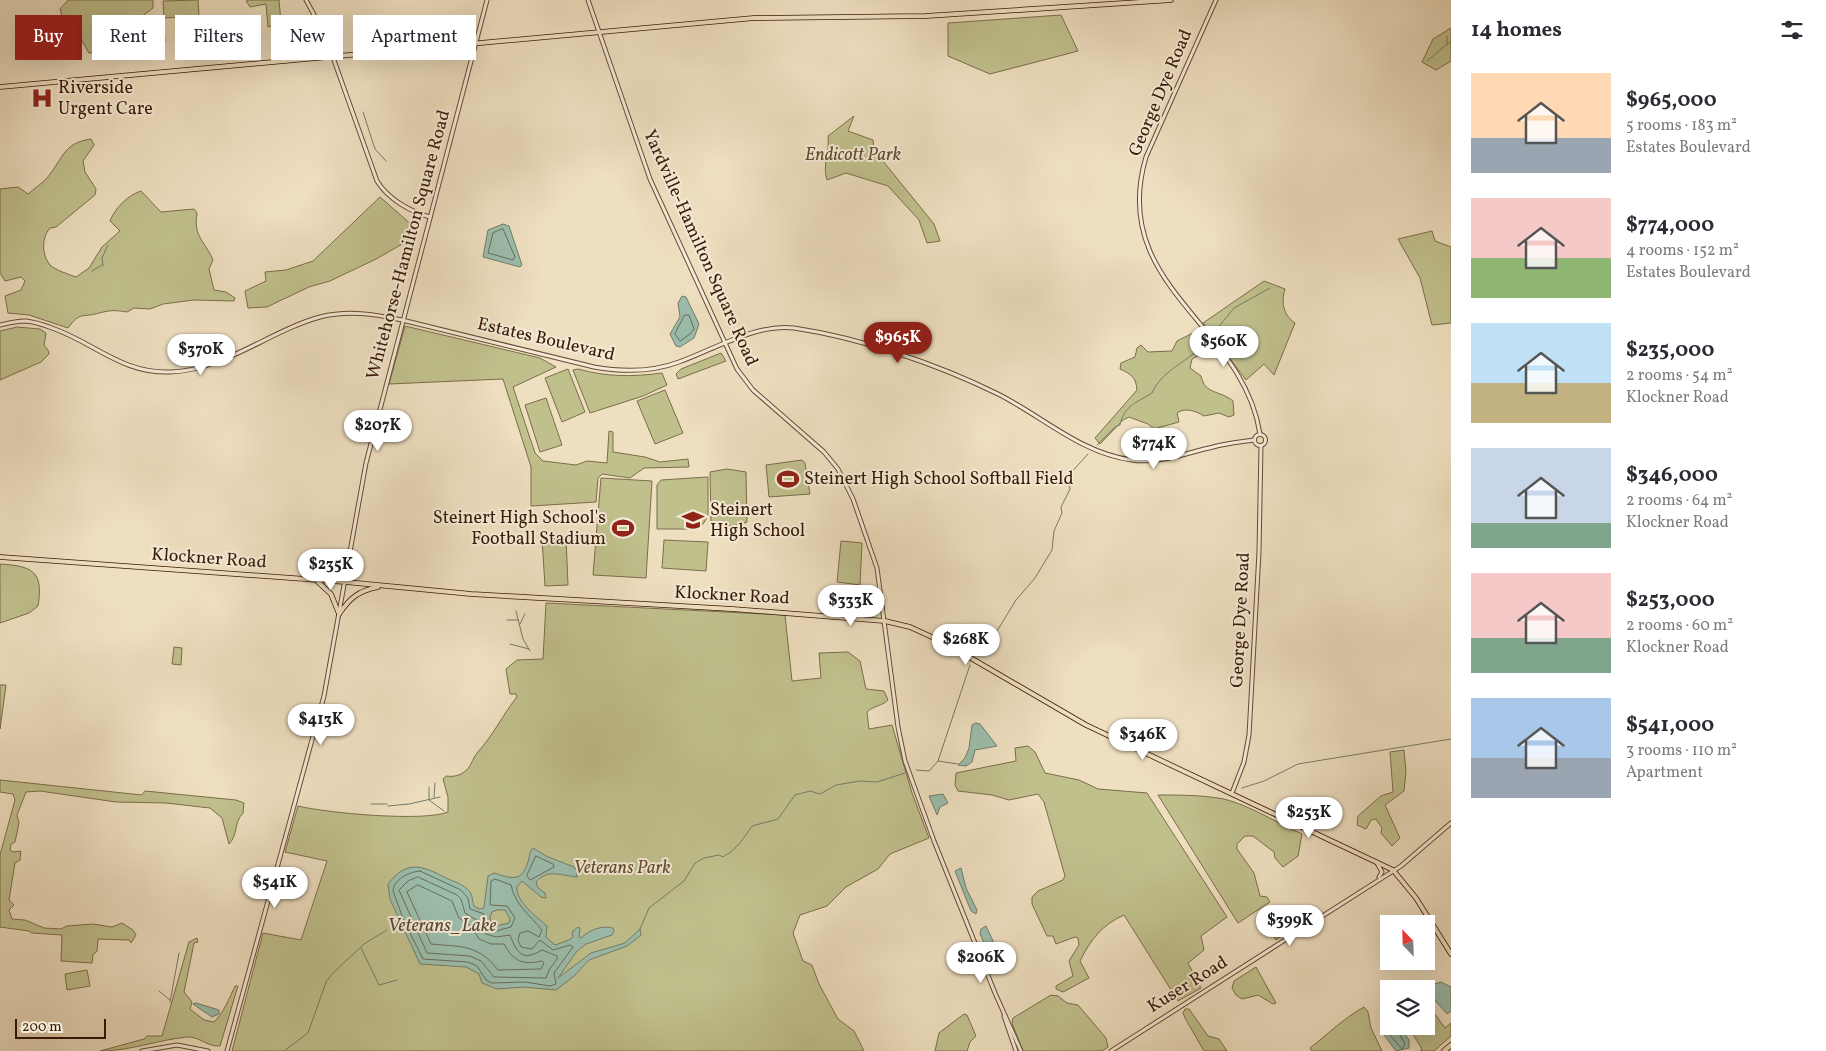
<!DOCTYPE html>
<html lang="en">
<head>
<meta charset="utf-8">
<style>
	:root { --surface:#fff; --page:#f2f2f3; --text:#2b2b33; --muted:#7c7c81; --accent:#8f2418 }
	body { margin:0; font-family:Vollkorn,serif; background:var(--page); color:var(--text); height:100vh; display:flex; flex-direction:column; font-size:19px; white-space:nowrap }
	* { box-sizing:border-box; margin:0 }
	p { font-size:16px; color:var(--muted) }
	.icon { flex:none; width:28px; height:28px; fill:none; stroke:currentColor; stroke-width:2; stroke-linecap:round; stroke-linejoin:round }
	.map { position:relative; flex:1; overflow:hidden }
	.drawer { display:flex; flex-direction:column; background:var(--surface); width:375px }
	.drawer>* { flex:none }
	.banner { position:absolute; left:15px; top:15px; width:475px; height:45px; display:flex; gap:10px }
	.needle { width:32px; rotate:337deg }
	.tools { position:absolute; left:1380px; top:915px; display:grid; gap:10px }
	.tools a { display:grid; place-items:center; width:55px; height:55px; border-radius:0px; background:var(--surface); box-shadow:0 5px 20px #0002; font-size:25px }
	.scale { position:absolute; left:15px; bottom:12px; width:91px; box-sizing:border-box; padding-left:5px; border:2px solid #3a1906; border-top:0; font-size:14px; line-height:18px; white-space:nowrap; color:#3a1906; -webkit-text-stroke:4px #f4ead6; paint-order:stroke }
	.price { position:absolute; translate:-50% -42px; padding:0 11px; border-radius:18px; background:#fff; color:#222; font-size:16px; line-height:32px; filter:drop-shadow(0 1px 2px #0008) }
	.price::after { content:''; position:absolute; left:50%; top:30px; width:15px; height:11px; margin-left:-8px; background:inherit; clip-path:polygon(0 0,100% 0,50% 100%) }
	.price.active { background:var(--accent); color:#fff }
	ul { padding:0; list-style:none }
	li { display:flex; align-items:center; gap:15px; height:125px; padding:0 20px }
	li span { display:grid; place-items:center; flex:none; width:140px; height:100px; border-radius:0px; color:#555 }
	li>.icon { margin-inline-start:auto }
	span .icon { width:60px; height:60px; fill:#fffc; stroke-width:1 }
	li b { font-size:21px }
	h2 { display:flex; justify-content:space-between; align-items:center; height:60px; padding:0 20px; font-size:21px }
	.pill { padding:0 18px; border-radius:0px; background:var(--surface); box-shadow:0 5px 20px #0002; font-size:18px; line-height:45px }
	.pill.active { background:var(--accent); color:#fff }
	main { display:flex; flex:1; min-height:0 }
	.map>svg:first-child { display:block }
</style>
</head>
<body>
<main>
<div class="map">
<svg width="1451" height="1051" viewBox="0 0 1451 1051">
	<rect width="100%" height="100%" fill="#eedfc0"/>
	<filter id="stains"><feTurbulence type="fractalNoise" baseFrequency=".004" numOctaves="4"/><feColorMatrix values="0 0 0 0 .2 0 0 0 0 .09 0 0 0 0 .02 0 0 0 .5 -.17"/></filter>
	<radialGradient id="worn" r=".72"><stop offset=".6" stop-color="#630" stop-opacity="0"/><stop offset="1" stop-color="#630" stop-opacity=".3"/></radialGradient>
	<g fill="#c0c08d" stroke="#7d6c4a">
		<path d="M68,0H153V8L121,32V36L131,48L89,53L82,41L73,44L68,42V39L79,30L78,25H71L62,16L60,9Z"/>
		<path d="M198,0L199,16L164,18L163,1Z"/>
		<path d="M248,0H279L281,23L268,27L266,4L250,7L246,1Z"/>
		<path d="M1061,15L1078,51L990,74L948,56V23Z"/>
		<path d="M192,25L193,39L178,41L177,27Z"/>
		<path d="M164,28L165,42L150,43L149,29Z"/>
		<path d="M1451,28V61L1436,70L1422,62L1433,39Z"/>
		<path d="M854,116L848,131L873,140L874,150L934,224L940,241L927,243L919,220L888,186L846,173L827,180C822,165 830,152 828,136Z"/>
		<path d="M91,139L94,145L83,161L85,172L96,189L95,195L56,227L50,228C41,238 42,255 50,265C55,270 68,274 76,277L89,268L102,247L120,231L110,221C115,208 128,195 141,191L161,212L194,209L197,213C193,237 205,241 213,260L209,269L214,290L226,292L235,298L234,301L194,300L163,304L150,309L134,308L127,312C114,310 112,310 99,313C83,318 80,311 68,328L29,315L8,313L5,296L21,290L25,281L21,277L5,281L0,273V189L18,187L28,194C34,189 41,184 46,179C63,160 62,143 91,139Z"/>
		<path d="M380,197L413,226L404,243L376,259L330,281L309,287L267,307L248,308L245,291L266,281L265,272L286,270L313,261Z"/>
		<path d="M1432,231L1435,241L1451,247V323L1432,325L1420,278L1398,239Z"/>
		<path d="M1264,281L1285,289C1281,302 1283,315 1295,323L1274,375L1264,364L1246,380L1203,323Z"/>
		<path d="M405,326L540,358L556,367L513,387L535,453L543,461L576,465L587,461L607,463L609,431L613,432V452L645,457L660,462L688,459L689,467L644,468L630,478L602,474L598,478L596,502L531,506V467L503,379L389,384Z"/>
		<path d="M17,327L40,329L46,333L44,345L48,350L49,354L41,362L0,380V331Z"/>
		<path d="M1191,334H1200L1210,346L1205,352L1192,359L1190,368L1201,376C1205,395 1220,390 1233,401L1234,415L1229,417L1219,413L1204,416C1196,411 1185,407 1177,413L1179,422L1154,429L1148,424L1129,417L1123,420L1100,444L1095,438L1137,390C1136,377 1131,374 1120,369L1121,363L1135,357L1137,348L1141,345L1148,352L1172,351L1177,341Z"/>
		<path d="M721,353L726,361L678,379L676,374L681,369Z"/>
		<path d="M568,369L585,412L562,422L545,378Z"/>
		<path d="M578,369C607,377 632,377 662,373L667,385L643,396L590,413L573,370Z"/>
		<path d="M665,390L683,433L655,444L637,401Z"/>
		<path d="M546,398L562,445L540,452L525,405Z"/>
		<path d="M802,460L805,463L810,494L769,497L766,465Z"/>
		<path d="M727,469L746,472L747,522C735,527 723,527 711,522L710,472Z"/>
		<path d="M708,477V516L703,524L690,529H657V485L661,480Z"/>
		<path d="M601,478L652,481L646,578L593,575Z"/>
		<path d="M566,538L568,585L545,586L542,539Z"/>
		<path d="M664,540L708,542L706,571L662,568Z"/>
		<path d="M841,541L862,543L860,585L837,582Z"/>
		<path d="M0,564C32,566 44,571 38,606L29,613L0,623Z"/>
		<path d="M546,603L785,615L792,681L821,678L819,653L848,652L860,661L866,689L884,691L888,700C882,706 873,706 867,712L869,729L892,725L912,793L929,838L890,854L878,869L846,887L827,906L800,915L793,933L803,961L812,965L819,984L838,1019L854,1031L864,1051H232L263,933L301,940L327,861L285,852L298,806C326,813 424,822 448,812V797L443,779L446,776C452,777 459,776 464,772C471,768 472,759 477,753C493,736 503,714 517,697L516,694H510L506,669L517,660L543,659Z"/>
		<path d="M174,647L182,648L181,665L172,664Z"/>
		<path d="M0,685H6L0,729Z"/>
		<path d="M1028,746L1035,752L1045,773L1079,780L1098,789L1147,793L1227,917L1201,936L1204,950L1188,963L1201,988L1178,1001L1124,915C1102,925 1091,939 1080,961L1089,978L1063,992L1056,989V986L1073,976L1069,961L1079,945L1078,938L1075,937L1056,944L1053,936H1047L1032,904V897L1038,891L1063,880L1065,876L1044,802L1038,794L1009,800L992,795L958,791L955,785L956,773L1016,761L1015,748Z"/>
		<path d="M1404,750L1406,772L1404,791L1385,805L1400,838L1392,846L1381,833L1382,828L1376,819L1371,820L1366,829L1357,825L1358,816L1381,796L1393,792L1390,752Z"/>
		<path d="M0,780L142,795L145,791L236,800L244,803L243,813C234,822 238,835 229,844L222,818L210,808L166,803L116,802L40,791L26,792L17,815L19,823L15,842L11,844L10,850L13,852L21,851L20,860L15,863L9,900L14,905L9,910L12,919L25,920L44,928L61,929L67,926L93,924L112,927L122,923L133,930L136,935L131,943L129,940L98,939L97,951L93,955L92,963L61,961L62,935L32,933L29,931L0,927V855L15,800L13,794L0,792Z"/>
		<path d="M1158,795C1180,795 1202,795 1224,799C1251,806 1277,823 1302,834L1298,856L1283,867L1275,858L1274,852L1253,836H1245L1237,844V849L1254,873L1260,896L1267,897L1270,902L1238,923Z"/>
		<path d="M1281,914L1290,930L1276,940L1266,923Z"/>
		<path d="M197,938L198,942L194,943L184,992L192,1002L190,1009L204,1020L214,1022C224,1012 229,999 235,986H238L220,1046C207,1047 199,1036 187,1037C157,1040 130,1051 100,1051L144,1039L147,1036H162L189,942Z"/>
		<path d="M1256,967L1276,1003L1273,1004L1258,995L1242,999L1236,995L1232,988L1234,981Z"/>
		<path d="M87,970L90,986L67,990L65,974Z"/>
		<path d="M1051,995L1058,996L1067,1003L1078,1005L1106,1038L1108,1047L1102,1051H1023L1012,1023L1013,1018Z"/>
		<path d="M1426,1002L1445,1028L1451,1023V1036L1434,1051H1420L1422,1049L1408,1026H1426Z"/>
		<path d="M1364,1007L1368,1012L1371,1028L1382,1051H1312L1310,1048C1328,1034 1344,1018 1364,1007Z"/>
		<path d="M1185,1009H1189L1208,1036L1219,1039L1227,1051H1204L1185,1018L1183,1013Z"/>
		<path d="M964,1014L967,1015L976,1036L970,1042L967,1051H935L939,1033Z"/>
	</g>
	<g fill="#9bbdac" stroke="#747b6a" fill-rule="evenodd">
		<path d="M503,224L509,226L522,265L520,267L483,257L488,230Z"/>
		<path d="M682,296L686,297L699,324L694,338L680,347L676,346L670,334L680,317L678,303Z"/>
		<path d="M976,723L980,724L997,746L975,750L972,762L966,766L958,765L965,758L969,748L972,725Z"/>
		<path d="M943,794L948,803L940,807L937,815L929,796Z"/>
		<path d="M533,848L546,856L574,867L577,871V877C562,876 548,868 536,882L538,888L545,893L546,898L541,897L522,881L517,887C516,902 537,917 547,926L546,937L555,945L569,940L573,937L572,932L578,927L580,928L579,937L581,938C589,930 602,925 613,928L614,931L612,935L586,944L577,951L558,978L591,953L625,943L640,929L641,935L627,946L589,960L573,977L556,990L524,987L497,989L482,983L479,974L466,967L420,964L390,899L388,884C407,859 423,866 446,878C455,882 463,884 470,892C473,897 472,901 474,906L479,909L484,908L488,876L494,873C513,879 523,883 529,858C530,853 530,851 533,848ZM497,910H505L510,919L509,923L496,926L491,924L490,917L492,912Z"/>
		<path d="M961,868L966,888L977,910L976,914L971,911L955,871Z"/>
		<path d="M986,926L1000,956V961L994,964L980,934L981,929Z"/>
		<path d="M1441,982L1451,987V1011L1447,1014L1433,998L1430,990L1434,984Z"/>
		<path d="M196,1003L219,1010V1014L212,1017L193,1004Z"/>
		<path d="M1386,1015H1389V1026H1399L1409,1040V1048L1396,1051L1384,1035L1382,1019Z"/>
	</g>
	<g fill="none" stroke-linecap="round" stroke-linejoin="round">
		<g stroke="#6a6b59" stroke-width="1">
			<path d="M503,229L515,257L513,260L488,253L493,233Z"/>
			<path d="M685,315H689L694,329L690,334L680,341L675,334Z"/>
			<path d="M536,856L553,864L554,867L530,880L527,876Z"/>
			<path d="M420,871L461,890L468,898L470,909L484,914L487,927L496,931L511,927L515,918L507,906L490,905L491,881L495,879L511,885C515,905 530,915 542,930L539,937L528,931L520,933L518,940L521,947L532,949L540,940L553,950L570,945L573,947L554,973L556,984L550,986L525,982L492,983L486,980L477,966L468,962L423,959L404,921L393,891C394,879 409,872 420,871Z"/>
			<path d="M418,877L457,895L461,899L465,913L478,921L486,934L496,937L510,935C517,953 522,962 542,950L557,956V959L549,970L546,978L494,977L481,961L470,956L427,953L399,890L408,881Z"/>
			<path d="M418,885L452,901L459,918L471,926L479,939L491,944H504C514,962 523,965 542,961L544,963L541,969L498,970C478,944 461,947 431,944L407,892Z"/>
			<path d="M1389,1020V1034L1402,1049L1405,1044L1395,1026"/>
		</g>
		<g stroke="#747b6a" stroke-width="1">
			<path d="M1447,45V36"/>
			<path d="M1427,61L1451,41"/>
			<path d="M363,112L375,149L386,161"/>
			<path d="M103,266L102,258L108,245"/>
			<path d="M92,271L102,265"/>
			<path d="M1212,335L1234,308L1270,288"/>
			<path d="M1097,445L1115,427L1120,425C1124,405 1138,402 1152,393C1163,368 1193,360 1209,339"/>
			<path d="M516,611L523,639L530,651"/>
			<path d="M507,620H518"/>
			<path d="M520,624L525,614"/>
			<path d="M510,644L529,649"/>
			<path d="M977,655L997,631L1016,600L1035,578L1052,550L1054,531L1062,513L1061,507L1070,489L1068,476L1088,454"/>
			<path d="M938,761L970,665"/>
			<path d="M916,770L929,771L938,761L958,764"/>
			<path d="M429,787V800L444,811"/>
			<path d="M1242,788L1264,781L1298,764L1451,739"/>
			<path d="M434,797L435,783"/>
			<path d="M371,804H387"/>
			<path d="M388,806L409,804L440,797"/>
			<path d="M640,929L649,908L684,881L695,863L704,858L719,855L723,857C737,849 743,839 752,826L778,819L795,795L810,791L820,794L836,785L860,781L877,782L905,773"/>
			<path d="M361,948L379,985L397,980"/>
			<path d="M159,991L170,1000"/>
			<path d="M170,1002L179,953"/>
			<path d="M284,1051L308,1033L326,982L332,974L364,944L387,930"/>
		</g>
		<g stroke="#674a34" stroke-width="5">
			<g id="minor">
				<path d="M306,0L325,35L377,181C388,199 411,212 430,217"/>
				<path d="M588,0L650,179L737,369L753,390L824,452L838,469L853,499L877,568L898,727L905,761L934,841L995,993L1021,1051"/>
				<path d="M1216,0L1146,157C1108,286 1243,323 1260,434"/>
				<path d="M0,325C8,323 18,321 26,321C35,322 44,325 52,328C95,343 122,374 171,372C225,370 269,331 320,317C348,310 374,314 402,320L594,367C622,372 652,372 679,362C713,350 757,323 794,328C861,338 937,364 998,394C1042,416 1082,454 1132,460C1161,464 1186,453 1213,447C1227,443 1241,442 1254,440"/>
				<circle cx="1260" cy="440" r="5.5"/>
				<path d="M858,618L876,611L882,601"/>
				<path d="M1232,793L1244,762L1249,735L1259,552L1261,446"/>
				<path d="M1377,863L1382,872L1379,877"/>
				<path d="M1004,1016L1016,1051"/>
				<path d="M142,1051L177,1045L208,1051"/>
				<path d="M227,1051L324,696L366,463L487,0"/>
				<path d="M1111,1051L1401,866L1451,823"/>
			</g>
		</g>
		<g stroke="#3a1906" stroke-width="5.5">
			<g id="major">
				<path d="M0,87L754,18L926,16L1171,0"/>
				<path d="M0,557L346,582L471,594L732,609L885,621L910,627L945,643L1086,725L1393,870L1416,898L1451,954"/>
				<path d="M318,582L331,594L339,614"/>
				<path d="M339,614C350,598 358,591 378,587"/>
			</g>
		</g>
		<g stroke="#3a1906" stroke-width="6">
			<path id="highway" d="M1444,1051L1451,1045"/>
		</g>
		<use href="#minor" stroke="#f4ead6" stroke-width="3"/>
		<use href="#major" stroke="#eedfc0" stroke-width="4"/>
		<use href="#highway" stroke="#eedfc0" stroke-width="4.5"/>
	</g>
	<defs>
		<g id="hospital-bare" transform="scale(1.725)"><path d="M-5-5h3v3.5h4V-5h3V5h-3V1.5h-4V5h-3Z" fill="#8f2418" stroke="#f4ead6" stroke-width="2.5" paint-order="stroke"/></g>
		<g id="stadium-bare" transform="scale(1.725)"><path d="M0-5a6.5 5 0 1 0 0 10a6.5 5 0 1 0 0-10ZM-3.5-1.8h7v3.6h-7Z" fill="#8f2418" stroke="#f4ead6" stroke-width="2.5" paint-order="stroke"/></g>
		<g id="school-bare" transform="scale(1.725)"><path d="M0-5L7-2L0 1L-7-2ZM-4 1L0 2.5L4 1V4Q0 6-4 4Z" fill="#8f2418" stroke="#f4ead6" stroke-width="2.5" paint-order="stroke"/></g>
	</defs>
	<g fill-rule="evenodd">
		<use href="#hospital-bare" x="42" y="98"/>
		<use href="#stadium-bare" x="788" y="479"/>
		<use href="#school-bare" x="693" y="520"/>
		<use href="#stadium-bare" x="623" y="528"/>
	</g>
	<g text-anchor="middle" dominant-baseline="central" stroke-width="4" stroke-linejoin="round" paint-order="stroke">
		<g font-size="18" fill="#3a1906" stroke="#f4ead6" text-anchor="start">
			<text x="58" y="88">Riverside<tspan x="58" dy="21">Urgent Care</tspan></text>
			<text x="804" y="479">Steinert High School Softball Field</text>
			<text x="710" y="510">Steinert<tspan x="710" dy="21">High School</tspan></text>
			<text x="606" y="518" text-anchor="end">Steinert High School's<tspan x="606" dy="21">Football Stadium</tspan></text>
		</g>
		<g font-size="18" fill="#3a1906" stroke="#f4ead6">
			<text transform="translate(1161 93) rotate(-67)">George Dye Road</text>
			<text transform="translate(409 245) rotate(-75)">Whitehorse-Hamilton Square Road</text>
			<text transform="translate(700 248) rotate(66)">Yardville-Hamilton Square Road</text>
			<text transform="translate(546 340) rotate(13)">Estates Boulevard</text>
			<text transform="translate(209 559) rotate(4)">Klockner Road</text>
			<text transform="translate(732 596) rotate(3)">Klockner Road</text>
			<text transform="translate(1241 620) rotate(-87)">George Dye Road</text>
			<text transform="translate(1188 985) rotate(-32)">Kuser Road</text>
		</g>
		<g font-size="18" font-style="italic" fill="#624b2e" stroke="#f4ead6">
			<text x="853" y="155">Endicott Park</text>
			<text x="622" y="868">Veterans Park</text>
		</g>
		<g font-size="19" font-style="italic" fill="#574a38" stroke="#f4ead6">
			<text x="442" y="926">Veterans_Lake</text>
		</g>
	</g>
	<rect width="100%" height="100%" filter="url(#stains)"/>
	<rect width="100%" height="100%" fill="url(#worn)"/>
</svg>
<div class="tools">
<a><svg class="needle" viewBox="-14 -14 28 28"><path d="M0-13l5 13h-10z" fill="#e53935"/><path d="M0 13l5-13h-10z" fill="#7c7c81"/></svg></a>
<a><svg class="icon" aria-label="layers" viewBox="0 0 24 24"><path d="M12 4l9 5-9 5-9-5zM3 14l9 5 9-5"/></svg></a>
</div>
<div class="scale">200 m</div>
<b class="price active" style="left:898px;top:364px">$965K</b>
<b class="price" style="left:1224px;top:368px">$560K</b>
<b class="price" style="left:201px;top:376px">$370K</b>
<b class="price" style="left:378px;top:452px">$207K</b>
<b class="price" style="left:1154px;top:470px">$774K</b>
<b class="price" style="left:331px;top:591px">$235K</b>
<b class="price" style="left:851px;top:627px">$333K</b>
<b class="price" style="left:966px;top:666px">$268K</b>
<b class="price" style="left:321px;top:746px">$413K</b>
<b class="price" style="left:1143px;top:761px">$346K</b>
<b class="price" style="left:1309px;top:839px">$253K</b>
<b class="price" style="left:275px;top:909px">$541K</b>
<b class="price" style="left:1290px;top:947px">$399K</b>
<b class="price" style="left:981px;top:984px">$206K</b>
<div class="banner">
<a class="pill active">Buy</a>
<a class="pill">Rent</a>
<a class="pill">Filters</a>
<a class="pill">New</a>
<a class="pill">Apartment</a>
</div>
</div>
<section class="drawer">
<h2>14 homes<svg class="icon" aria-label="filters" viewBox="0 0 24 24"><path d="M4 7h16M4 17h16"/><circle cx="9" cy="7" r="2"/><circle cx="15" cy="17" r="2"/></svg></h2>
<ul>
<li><span style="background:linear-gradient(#ffd9b3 65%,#9aa5b1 0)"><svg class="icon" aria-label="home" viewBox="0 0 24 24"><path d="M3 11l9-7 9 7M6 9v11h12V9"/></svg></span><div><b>$965,000</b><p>5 rooms · 183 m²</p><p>Estates Boulevard</p></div></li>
<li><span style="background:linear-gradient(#f6c9c9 60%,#8fb573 0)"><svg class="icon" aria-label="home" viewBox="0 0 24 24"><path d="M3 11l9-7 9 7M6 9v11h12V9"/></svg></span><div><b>$774,000</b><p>4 rooms · 152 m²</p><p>Estates Boulevard</p></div></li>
<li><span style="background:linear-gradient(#bfe0f5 60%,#c2b280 0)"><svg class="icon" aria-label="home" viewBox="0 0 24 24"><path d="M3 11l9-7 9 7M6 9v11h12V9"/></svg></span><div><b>$235,000</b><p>2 rooms · 54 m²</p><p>Klockner Road</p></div></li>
<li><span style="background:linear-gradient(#c9d6e8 75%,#7fa58c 0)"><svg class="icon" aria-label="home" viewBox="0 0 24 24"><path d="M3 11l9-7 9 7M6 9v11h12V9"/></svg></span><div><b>$346,000</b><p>2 rooms · 64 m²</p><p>Klockner Road</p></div></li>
<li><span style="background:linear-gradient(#f6c9c9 65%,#7fa58c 0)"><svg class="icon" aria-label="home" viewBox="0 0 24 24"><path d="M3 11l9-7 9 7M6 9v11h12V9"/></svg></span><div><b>$253,000</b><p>2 rooms · 60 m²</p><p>Klockner Road</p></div></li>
<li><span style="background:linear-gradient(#a9c7e8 60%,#9aa5b1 0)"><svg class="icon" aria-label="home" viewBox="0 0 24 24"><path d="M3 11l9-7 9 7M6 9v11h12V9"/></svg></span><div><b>$541,000</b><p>3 rooms · 110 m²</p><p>Apartment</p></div></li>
</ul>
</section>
</main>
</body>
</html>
